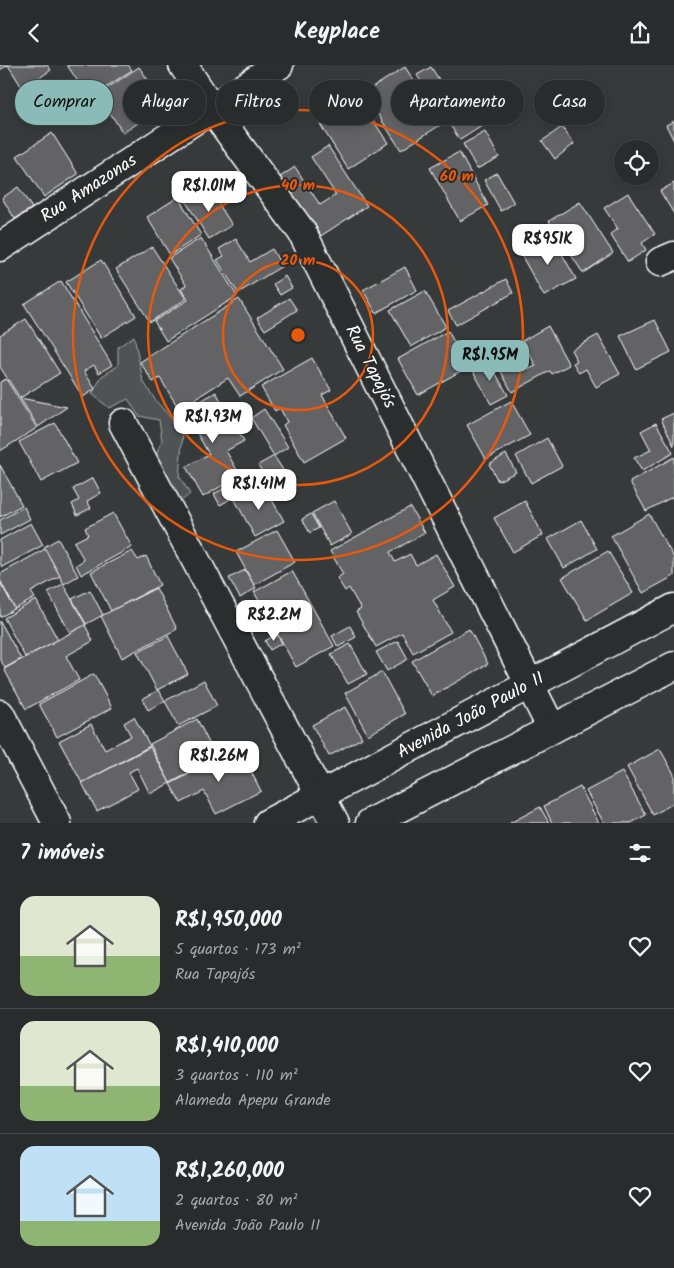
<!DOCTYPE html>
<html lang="pt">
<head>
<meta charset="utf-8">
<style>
	:root { --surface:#292c2c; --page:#313434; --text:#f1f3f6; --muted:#a5a7a9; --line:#454848; --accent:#8bbbb9 }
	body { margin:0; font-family:Kalam,sans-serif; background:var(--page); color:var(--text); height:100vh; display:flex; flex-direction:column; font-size:19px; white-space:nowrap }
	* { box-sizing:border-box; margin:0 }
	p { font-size:16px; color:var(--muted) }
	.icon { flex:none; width:28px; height:28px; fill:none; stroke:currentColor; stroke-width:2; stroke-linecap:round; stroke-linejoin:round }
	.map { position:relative; height:758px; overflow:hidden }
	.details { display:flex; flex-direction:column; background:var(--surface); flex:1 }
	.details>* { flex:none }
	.top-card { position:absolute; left:15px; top:15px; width:645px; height:45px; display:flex; gap:10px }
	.controls { position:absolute; left:614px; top:75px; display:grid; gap:10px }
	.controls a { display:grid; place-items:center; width:45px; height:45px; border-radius:50%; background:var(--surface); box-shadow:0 2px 12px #0003,0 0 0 1px var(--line); font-size:25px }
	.price { position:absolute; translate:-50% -42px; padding:0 11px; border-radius:10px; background:#fff; color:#222; font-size:16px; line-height:32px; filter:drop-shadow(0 1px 2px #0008) }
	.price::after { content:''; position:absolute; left:50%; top:30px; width:15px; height:11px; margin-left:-8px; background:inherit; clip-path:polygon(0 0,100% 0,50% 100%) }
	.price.current { background:var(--accent); color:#111 }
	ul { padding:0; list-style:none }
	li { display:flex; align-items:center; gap:15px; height:125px; padding:0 20px }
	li+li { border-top:1px solid var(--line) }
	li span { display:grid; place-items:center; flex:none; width:140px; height:100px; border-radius:15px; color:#555 }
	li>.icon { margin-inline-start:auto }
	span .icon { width:60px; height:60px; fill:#fffc; stroke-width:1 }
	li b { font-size:21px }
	h2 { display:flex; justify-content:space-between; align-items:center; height:60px; padding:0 20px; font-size:21px }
	.pill { padding:0 18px; border-radius:22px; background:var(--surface); box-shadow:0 2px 12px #0003,0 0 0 1px var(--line); font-size:18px; line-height:45px }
	.pill.current { background:var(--accent); color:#111 }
	header { display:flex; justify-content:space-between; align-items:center; height:65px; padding:0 20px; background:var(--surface); font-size:22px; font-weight:600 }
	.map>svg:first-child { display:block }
</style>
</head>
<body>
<header><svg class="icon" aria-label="back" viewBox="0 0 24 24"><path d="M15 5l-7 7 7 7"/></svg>Keyplace<svg class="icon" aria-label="share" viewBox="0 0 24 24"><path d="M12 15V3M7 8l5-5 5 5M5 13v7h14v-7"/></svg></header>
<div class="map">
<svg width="674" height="758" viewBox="0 0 674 758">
	<rect width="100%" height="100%" fill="#373a3b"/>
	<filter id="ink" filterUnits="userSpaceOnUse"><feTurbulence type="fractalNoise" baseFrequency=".02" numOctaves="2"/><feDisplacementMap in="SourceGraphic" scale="10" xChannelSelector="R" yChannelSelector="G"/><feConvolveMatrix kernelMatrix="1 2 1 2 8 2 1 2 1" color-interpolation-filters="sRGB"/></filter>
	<g filter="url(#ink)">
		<path fill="#505354" stroke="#a8a9aa" d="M134,271L143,316L156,336L183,367L179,411L190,429L174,442L154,395L162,375L159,355L139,351L128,334L109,343L92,329L102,311L118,301V282Z"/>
		<g fill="#636465" stroke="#fff">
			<path d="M0,0H47L51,5L23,24L8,0L0,5Z"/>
			<path d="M67,0H128L132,5L89,33Z"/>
			<path d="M139,2L153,22L147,26L159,44L123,68L98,29Z"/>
			<path d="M405,2L442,59L401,85L364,28Z"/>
			<path d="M431,2L445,24L432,33L417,10Z"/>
			<path d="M493,24L507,45L460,75L446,54Z"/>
			<path d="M558,25L578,53L568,60L548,32Z"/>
			<path d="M359,34L388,78L348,104L320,59Z"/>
			<path d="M674,56V76L666,60Z"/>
			<path d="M562,62L574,79L555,94L542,76Z"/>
			<path d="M485,67L499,92L477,104L463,79Z"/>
			<path d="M52,68L78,109L44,132L17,91Z"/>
			<path d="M328,81L367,141L316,174L277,114L295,102L320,140L336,130L311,92Z"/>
			<path d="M459,87L488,140L460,156L430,103Z"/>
			<path d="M497,108L514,138L501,146L484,115Z"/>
			<path d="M674,118V149L660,126Z"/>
			<path d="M18,122L32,143L15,154L2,133Z"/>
			<path d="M208,122L232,160L209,174L186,137Z"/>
			<path d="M628,128L655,169L642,178L646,185L628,197L610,169L618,164L604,143Z"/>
			<path d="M178,132L201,170L170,190L147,152Z"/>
			<path d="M580,137L613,188L583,208L549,156Z"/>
			<path d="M552,171L576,214L544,231L520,188Z"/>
			<path d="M201,173L237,231L166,276L154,256L188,235L181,224L186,220L169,193Z"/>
			<path d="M236,174L250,197L272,184L282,201L238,228L217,195L224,191L219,184Z"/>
			<path d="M152,182L186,234L150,257L116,204Z"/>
			<path d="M101,195L136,251L101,273L66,217Z"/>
			<path d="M405,202L417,225L376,248L363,225Z"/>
			<path d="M285,211L292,223L280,230L273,219Z"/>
			<path d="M506,214L513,228L456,260L448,246Z"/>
			<path d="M61,216L112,300L99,308L94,300L84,306L95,324L83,332L24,239Z"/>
			<path d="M425,226L446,262L411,282L390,245Z"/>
			<path d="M289,233L297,245L265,265L257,253Z"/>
			<path d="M239,234L283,304L240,331L228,313L179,344L160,313L153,317L140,297Z"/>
			<path d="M26,254L60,308L20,333L0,302V270Z"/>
			<path d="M655,255L671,287L636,304L620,271Z"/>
			<path d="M548,261L569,300L552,309L550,306L512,327L493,292L515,280L529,304L536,301L522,276Z"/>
			<path d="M448,266L468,302L418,330L398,294Z"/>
			<path d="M598,270L620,309L596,322L586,304L579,308L573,298L577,296L571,285Z"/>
			<path d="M312,293L331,325L322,330L346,373L304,397L283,360L287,357L280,343L275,346L261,322Z"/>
			<path d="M488,295L508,330L491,339L472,304Z"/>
			<path d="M6,314L37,363L0,386V317Z"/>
			<path d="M216,327L244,376L226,386L240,410L203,432L186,402L209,389L184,346Z"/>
			<path d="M20,333L67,342L38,362Z"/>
			<path d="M511,336L530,370L486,394L467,360Z"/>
			<path d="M264,344L288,382L274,391L251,353Z"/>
			<path d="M674,348V381L661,354Z"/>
			<path d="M55,358L77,398L41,417L19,377Z"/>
			<path d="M656,358L673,388L642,406L634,393L651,385L641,366Z"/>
			<path d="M547,373L562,401L531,418L516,391Z"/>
			<path d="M506,389L516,407L498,416L489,399Z"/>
			<path d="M274,391L283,405L267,415L258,400Z"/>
			<path d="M674,392V431L646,446L630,417Z"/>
			<path d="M0,400L22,440L0,452Z"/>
			<path d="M93,413L101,428L87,436L91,443L77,450L72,439L79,435L73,424Z"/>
			<path d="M242,413L248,424L220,440L214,429Z"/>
			<path d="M263,419L284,456L255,472L235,435Z"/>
			<path d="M334,436L352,469L330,481L312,448Z"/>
			<path d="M525,436L543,470L513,487L494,453Z"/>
			<path d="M24,442L30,454L0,470V455Z"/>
			<path d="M410,442L425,468L390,487L395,497L410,489L416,500L436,489L455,522L433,535L451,567L413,588L402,568L376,582L356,547L361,544L349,523L345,526L337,513L343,509L330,486Z"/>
			<path d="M113,448L132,482L81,510L76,500L84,495L74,477L88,470L85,463Z"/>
			<path d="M311,449L319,463L310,468L302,454Z"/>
			<path d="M649,449L674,493V511L643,528L611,471Z"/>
			<path d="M581,455L597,484L564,503L548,474Z"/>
			<path d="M31,458L43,480L2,502L0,498V475Z"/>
			<path d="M277,465L295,497L254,520L236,487Z"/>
			<path d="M58,474L78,511L64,519L44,482Z"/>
			<path d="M45,484L60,511L31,527L35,533L15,544L0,515V509Z"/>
			<path d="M132,486L138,495L146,491L160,520L111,546L91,507Z"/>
			<path d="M608,486L633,528L587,555L562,513Z"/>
			<path d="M245,505L256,523L240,533L229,513Z"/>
			<path d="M292,506L334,581L296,602L254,527Z"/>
			<path d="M0,517L15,544L0,552Z"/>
			<path d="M63,519L86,560L70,568L48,527Z"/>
			<path d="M156,523L177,564L122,593L101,551Z"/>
			<path d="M90,525L103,550L86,559L72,534Z"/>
			<path d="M36,535L58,575L25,592L4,553Z"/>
			<path d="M0,556L21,594L5,603L0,594Z"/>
			<path d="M85,560L93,576L66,591L79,615L26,644L4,604Z"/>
			<path d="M350,561L356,572L338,582L332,571Z"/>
			<path d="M469,564L488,599L432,631L412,596Z"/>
			<path d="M277,569L282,578L270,585L265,576Z"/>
			<path d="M168,571L188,609L157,625L137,587Z"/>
			<path d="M398,576L408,594L387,606L376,587Z"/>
			<path d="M350,579L367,609L348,619L331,589Z"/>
			<path d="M382,607L405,649L368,670L345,628Z"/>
			<path d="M94,609L112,643L57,672L39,639Z"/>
			<path d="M204,615L217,641L178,661L165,636Z"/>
			<path d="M159,625L165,636L148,645L142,634Z"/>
			<path d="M345,642L362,673L329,691L312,660Z"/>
			<path d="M134,652L150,681L82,718L59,676L91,659L105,685L131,671L124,658Z"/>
			<path d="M197,654L217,694L170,718L150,679Z"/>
			<path d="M150,682L170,718L150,729L137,703L129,707L138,724L97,746L82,718Z"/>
			<path d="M660,684L674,709V738L653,750L627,702Z"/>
			<path d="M235,685L242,699L246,697L261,726L216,749L204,726L181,738L170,719Z"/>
			<path d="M622,707L646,750L631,758H604L586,726Z"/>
			<path d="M580,722L599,758H552L544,741Z"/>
			<path d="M540,742L549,758H510Z"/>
		</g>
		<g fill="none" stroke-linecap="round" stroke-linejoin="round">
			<g stroke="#fff" stroke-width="31">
				<g id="minor">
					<path d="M183,0L212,44L302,167L552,664"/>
					<path d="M0,182L279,0"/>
					<path d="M660,197L674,191"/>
					<path d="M123,358L335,758"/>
					<path d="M0,649L57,758"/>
				</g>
			</g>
			<g stroke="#fff" stroke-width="31">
				<g id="major">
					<path d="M268,758L674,543"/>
					<path d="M370,758L674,601"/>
				</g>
			</g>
			<use href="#minor" stroke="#2a2d2e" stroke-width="28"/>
			<use href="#major" stroke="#2a2d2e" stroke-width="28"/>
		</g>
	</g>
	<g fill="none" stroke="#e8590c" stroke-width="2.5">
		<circle cx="298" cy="270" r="75"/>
		<circle cx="298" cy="270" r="150"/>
		<circle cx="298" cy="270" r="225"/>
	</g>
	<g text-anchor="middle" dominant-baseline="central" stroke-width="4" stroke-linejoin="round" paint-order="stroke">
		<g font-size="18" fill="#fff" stroke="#2a2d2e">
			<text transform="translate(89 124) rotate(-33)">Rua Amazonas</text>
			<text transform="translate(370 302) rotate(63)">Rua Tapajós</text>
			<text transform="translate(471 651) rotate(-28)">Avenida João Paulo II</text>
		</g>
	</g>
	<circle cx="298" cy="270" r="8" fill="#e8590c" stroke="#2a2d2e" stroke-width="2.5"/>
	<g font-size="15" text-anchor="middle" font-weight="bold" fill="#e8590c" stroke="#2a2d2e" stroke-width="4" stroke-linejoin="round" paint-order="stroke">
		<text x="457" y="116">60 m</text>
		<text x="298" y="125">40 m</text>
		<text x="298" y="200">20 m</text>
	</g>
</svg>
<div class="controls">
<a><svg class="icon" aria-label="locate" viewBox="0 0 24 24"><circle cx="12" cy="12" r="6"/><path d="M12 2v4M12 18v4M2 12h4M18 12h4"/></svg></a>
</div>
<b class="price" style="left:209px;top:148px">R$1.01M</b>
<b class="price" style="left:548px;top:201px">R$951K</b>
<b class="price current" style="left:490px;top:317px">R$1.95M</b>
<b class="price" style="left:213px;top:379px">R$1.93M</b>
<b class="price" style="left:259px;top:446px">R$1.41M</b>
<b class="price" style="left:274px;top:577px">R$2.2M</b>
<b class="price" style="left:219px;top:718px">R$1.26M</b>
<div class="top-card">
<a class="pill current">Comprar</a>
<a class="pill">Alugar</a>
<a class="pill">Filtros</a>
<a class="pill">Novo</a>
<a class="pill">Apartamento</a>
<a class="pill">Casa</a>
</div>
</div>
<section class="details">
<h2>7 imóveis<svg class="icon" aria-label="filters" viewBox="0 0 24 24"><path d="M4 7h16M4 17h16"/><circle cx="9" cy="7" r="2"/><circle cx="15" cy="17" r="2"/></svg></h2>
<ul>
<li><span style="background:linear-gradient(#dfe7d0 60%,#8fb573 0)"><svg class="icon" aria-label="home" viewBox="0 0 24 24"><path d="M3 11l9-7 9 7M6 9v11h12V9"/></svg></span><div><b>R$1,950,000</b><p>5 quartos · 173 m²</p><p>Rua Tapajós</p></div><svg class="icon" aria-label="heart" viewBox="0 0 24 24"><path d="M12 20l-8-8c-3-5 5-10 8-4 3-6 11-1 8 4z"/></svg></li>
<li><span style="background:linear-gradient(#dfe7d0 65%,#8fb573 0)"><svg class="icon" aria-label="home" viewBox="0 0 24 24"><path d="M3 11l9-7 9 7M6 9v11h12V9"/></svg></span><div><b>R$1,410,000</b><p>3 quartos · 110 m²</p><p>Alameda Apepu Grande</p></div><svg class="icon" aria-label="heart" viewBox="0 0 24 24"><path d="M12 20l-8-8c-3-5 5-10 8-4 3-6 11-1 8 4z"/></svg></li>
<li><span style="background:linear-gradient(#bfe0f5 75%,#8fb573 0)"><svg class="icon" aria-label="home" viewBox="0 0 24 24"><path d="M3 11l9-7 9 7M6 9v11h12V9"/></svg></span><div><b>R$1,260,000</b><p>2 quartos · 80 m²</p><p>Avenida João Paulo II</p></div><svg class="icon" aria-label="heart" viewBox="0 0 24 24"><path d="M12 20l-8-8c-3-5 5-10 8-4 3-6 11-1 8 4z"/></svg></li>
</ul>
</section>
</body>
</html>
